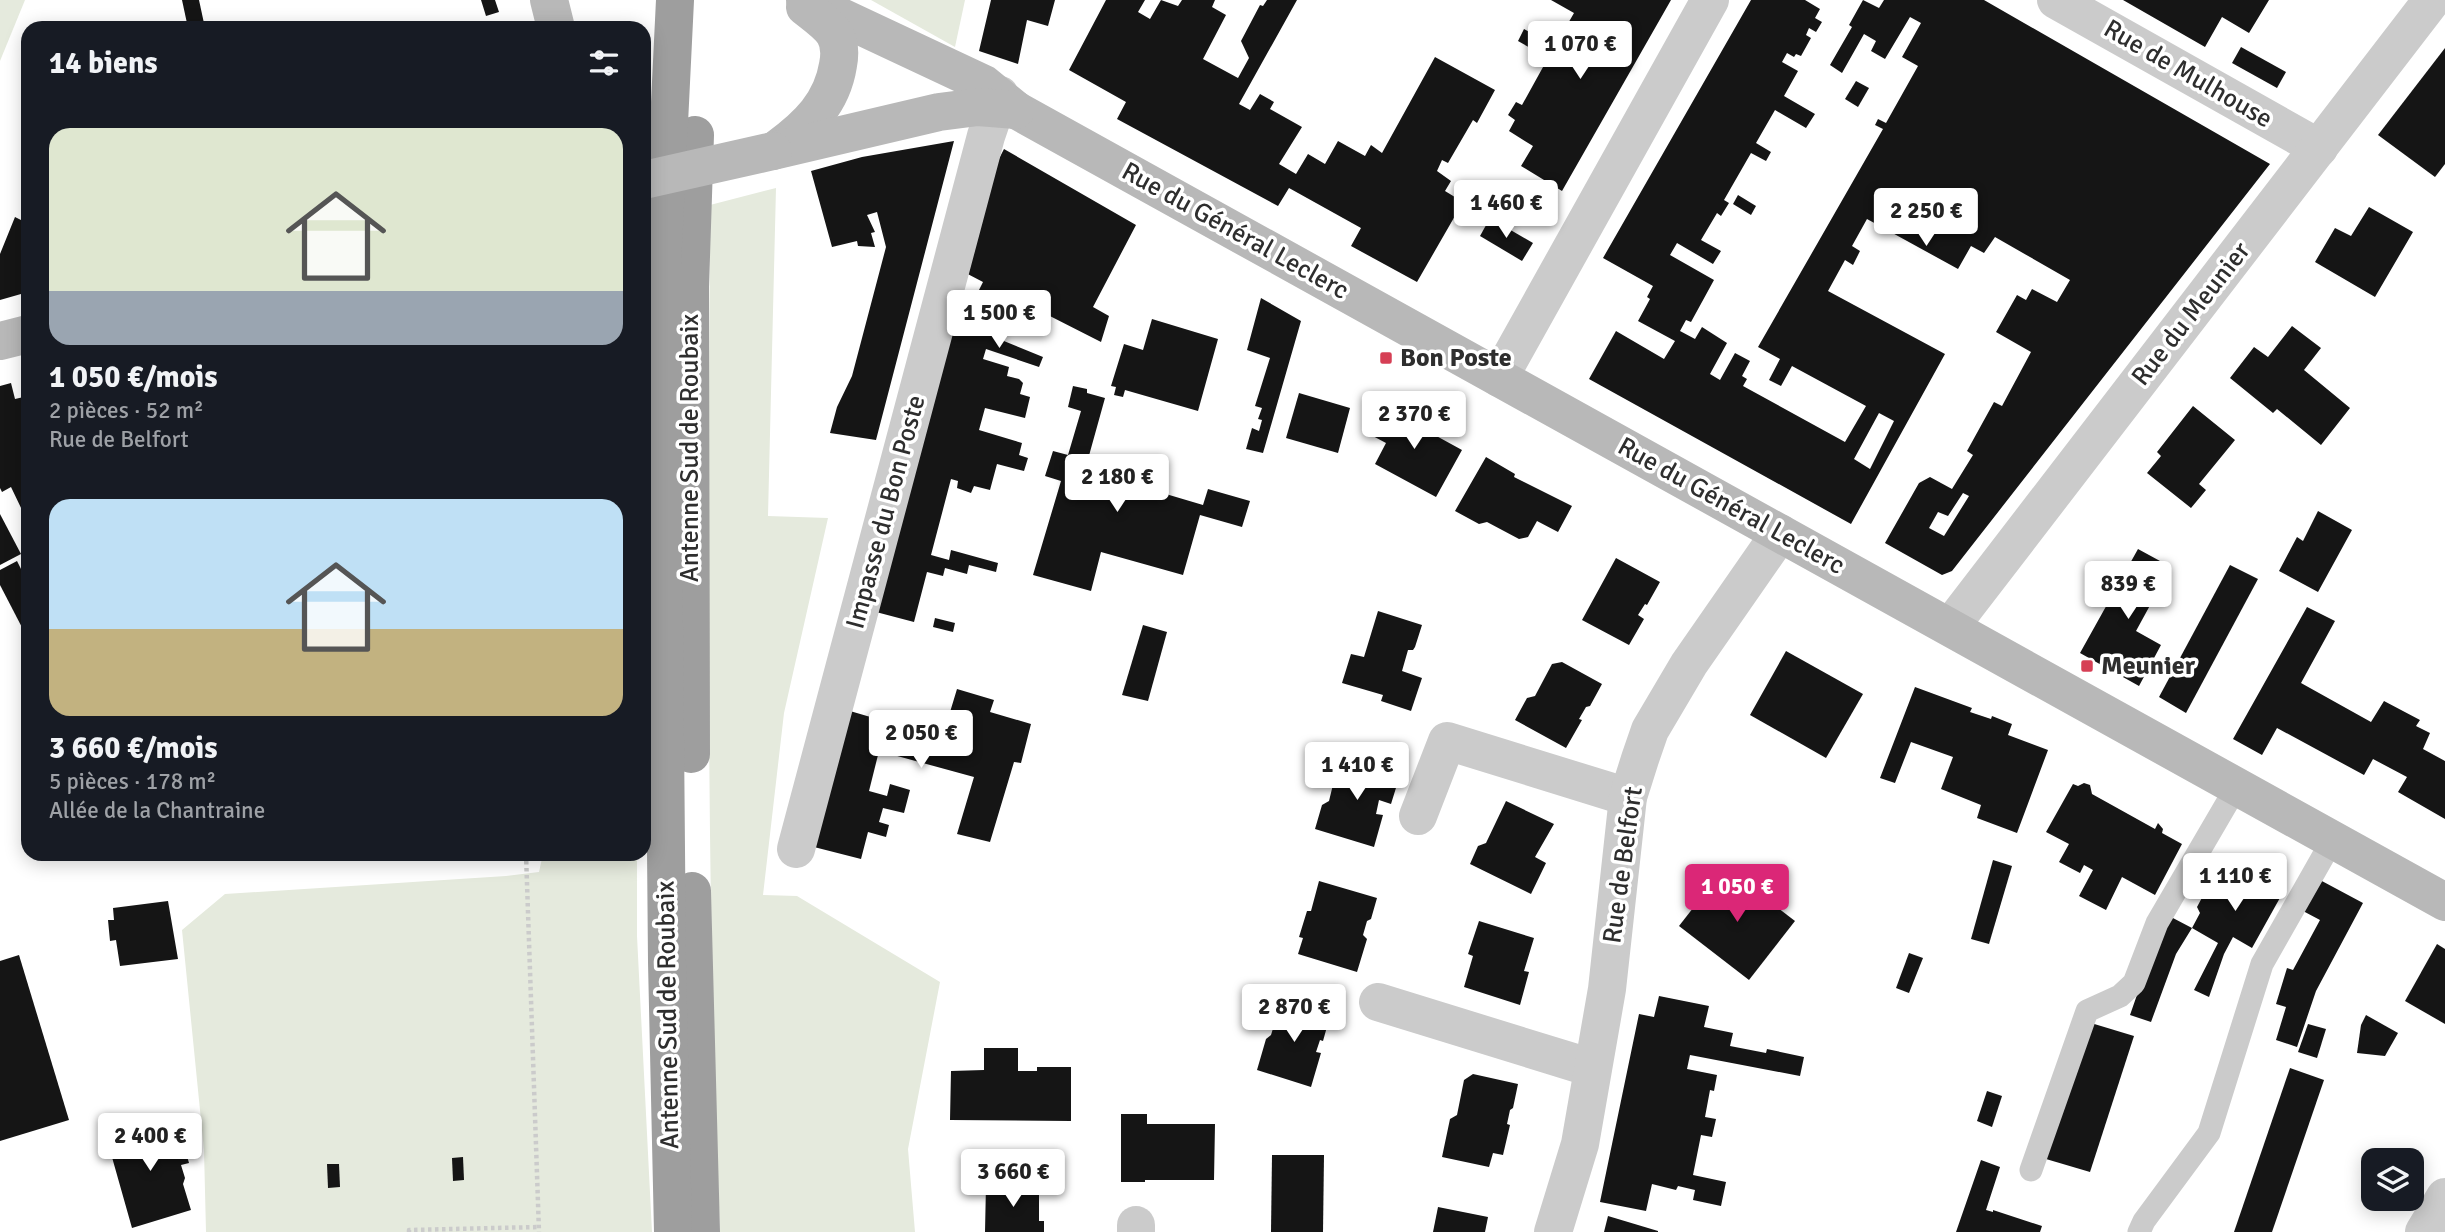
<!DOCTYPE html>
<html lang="fr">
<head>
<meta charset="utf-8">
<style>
	:root { --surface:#171b24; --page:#20242c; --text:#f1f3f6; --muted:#9ea1a6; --accent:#db2777 }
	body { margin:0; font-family:Signika,sans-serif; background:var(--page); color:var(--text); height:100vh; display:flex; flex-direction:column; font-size:26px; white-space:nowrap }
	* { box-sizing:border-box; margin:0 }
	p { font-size:23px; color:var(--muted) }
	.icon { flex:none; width:38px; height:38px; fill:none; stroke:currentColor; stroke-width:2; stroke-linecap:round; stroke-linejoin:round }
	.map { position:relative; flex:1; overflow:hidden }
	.details { position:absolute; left:21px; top:21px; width:630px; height:840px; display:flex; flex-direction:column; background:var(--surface); border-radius:21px; box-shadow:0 4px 18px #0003 }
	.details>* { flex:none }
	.tools { position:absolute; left:2361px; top:1148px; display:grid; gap:14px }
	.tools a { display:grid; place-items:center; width:63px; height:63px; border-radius:14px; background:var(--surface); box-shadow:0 4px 18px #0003; font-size:35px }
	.price { position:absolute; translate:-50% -60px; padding:0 16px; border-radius:7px; background:#fff; color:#222; font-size:23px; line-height:46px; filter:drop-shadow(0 2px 4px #0008) }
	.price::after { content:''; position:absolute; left:50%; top:42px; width:21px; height:16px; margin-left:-10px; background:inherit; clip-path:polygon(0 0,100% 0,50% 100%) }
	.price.current { background:var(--accent); color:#fff }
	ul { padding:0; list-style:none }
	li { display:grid; align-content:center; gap:14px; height:371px; padding:0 28px }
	li span { display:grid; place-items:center; height:217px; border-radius:21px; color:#555 }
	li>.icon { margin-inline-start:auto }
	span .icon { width:126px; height:126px; fill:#fffc; stroke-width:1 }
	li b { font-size:30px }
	h2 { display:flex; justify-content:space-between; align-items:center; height:84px; padding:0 28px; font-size:30px }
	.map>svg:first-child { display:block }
</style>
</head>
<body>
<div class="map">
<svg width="2445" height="1232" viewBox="0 0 2445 1232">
	<rect width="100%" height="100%" fill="#fff"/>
	<g fill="#e5eadd">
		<path d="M0,0H25L0,61Z"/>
		<path d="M871,0H965L955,47Z"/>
		<path d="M776,188L768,516L828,518L784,713L763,895L797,896L940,982L908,1149L915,1232H720C706,890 708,547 710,205Z"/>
		<path d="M543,854H637V936L652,1232H206L204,1150L182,930L225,894L506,876L539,872Z"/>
	</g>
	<g fill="#151515" fill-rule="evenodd">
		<path d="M182,0H199L205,28H188Z"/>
		<path d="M481,0H495L499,12L486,16Z"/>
		<path d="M991,0H1055L1048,26L1027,20L1018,64L979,51Z"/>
		<path d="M1106,0H1145L1138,12L1150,19L1161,0L1178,6L1182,0H1215L1212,7L1226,15L1203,59L1238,78L1249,58L1241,41L1260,5L1263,6L1267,0H1297L1239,104L1250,110L1260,94L1274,102L1270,109L1302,127L1279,164L1296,174L1308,154L1325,164L1338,141L1365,156L1371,145L1382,153L1435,57L1495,90L1477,123L1473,120L1448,163L1442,160L1437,171L1451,181L1445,191L1463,202L1417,282L1351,246L1361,228L1289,188L1278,206L1117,119L1126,102L1069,70Z"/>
		<path d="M1551,0H1671L1562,191L1521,166L1533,146L1509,131L1515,120L1508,115L1516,102L1522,105L1548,58L1518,41L1524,29L1555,46L1574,13Z"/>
		<path d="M1751,0H1805L1820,9L1815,18L1822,22L1816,32L1809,28L1806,35L1811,38L1801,56L1796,54L1794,57L1787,53L1782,62L1798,71L1784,96L1815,114L1806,128L1775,110L1756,143L1771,152L1766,161L1751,153L1724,200L1729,203L1721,216L1717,213L1701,240L1721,251L1713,264L1677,243L1670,255L1714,280L1691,322L1686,320L1680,331L1695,339L1702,327L1727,343L1710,374L1720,380L1735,353L1750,361L1742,376L1747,379L1743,386L1845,442L1866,406L1792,366L1781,386L1769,380L1780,359L1758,347L1883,129L1875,125L1878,119L1886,123L1918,66L1902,57L1921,23L1910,17L1885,59L1871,51L1876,41L1864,34L1842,73L1830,65L1852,27L1849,25L1863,0L1879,8L1884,0H1984L2270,164L1952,571L1942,575L1885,543L1919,483L1930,477L1952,489L1973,455L1967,451L1994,402L2002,406L2031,352L1996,332L2017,295L2026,300L2032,289L2057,302L2070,280L1995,237L1984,253L1971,246L1958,269L1867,219L1852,246L1860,251L1853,265L1845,260L1828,291L1945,354L1851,524L1589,379L1616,331L1664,359L1675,341L1638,321L1650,299L1647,297L1653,286L1603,258ZM1879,413L1894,421L1870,469L1854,459ZM1963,493L1969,496L1944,536L1929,528L1938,512L1948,516Z"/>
		<path d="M2123,0H2269L2249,33L2222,17L2205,47Z"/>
		<path d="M2241,47L2286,72L2277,88L2232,63Z"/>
		<path d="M2445,48V164L2435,177L2378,135Z"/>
		<path d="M1856,81L1869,88L1858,107L1845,99Z"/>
		<path d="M954,141L876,440L830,433L837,407L852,376L886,247L877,212L867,215L875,232L871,233L875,247L858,246L857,241L832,247L811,171L862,157Z"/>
		<path d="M1004,149L1136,225L1093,307L1109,316L1101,342L1040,311L1035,319L1016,308L999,339L1043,357L1039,367L986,349L983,359L1009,367L1007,376L1019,379L1023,383L1020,394L1030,397L1025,418L985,408L979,430L1022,443L1019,455L1028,458L1024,471L997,464L990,490L974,486L971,493L957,488L958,481L951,479L931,555L949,560L951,550L998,563L996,572L969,565L967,574L945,568L943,576L927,572L914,622L876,612L953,319L963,322L983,282L960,270L980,196Z"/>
		<path d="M1738,195L1756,206L1751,215L1733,204Z"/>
		<path d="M2369,207L2413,232L2375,297L2315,262L2335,228L2351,236Z"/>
		<path d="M15,217L21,220L28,218V292L0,300V254Z"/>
		<path d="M1490,218L1533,243L1522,261L1480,236Z"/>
		<path d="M1261,298L1301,321L1263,453L1246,449L1252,428L1259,431L1262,420L1258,419L1262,408L1255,406L1270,358L1247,350Z"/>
		<path d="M1152,319L1218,339L1198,411L1125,390L1123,397L1114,395L1116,387L1111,386L1124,344L1143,350Z"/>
		<path d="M2292,326L2321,348L2304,370L2350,408L2321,445L2277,409L2273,413L2230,378L2254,347L2268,357Z"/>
		<path d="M11,383L15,399L28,396V510L23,512L11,487L2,492L0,488V386Z"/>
		<path d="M1073,386L1087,389V393L1105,398L1085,470L1203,505L1208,489L1250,501L1242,527L1200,515L1183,575L1101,552L1091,591L1033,575L1061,481L1045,476L1053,451L1068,455L1081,411L1068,407Z"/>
		<path d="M1299,393L1350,408L1338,453L1286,438Z"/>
		<path d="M1384,402L1433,429L1431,433L1462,450L1436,497L1375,464L1386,443L1371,435Z"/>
		<path d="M2193,406L2235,440L2199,484L2206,490L2191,508L2147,473L2161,456L2157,452Z"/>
		<path d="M1486,457L1515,474L1514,477L1572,506L1558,532L1537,521L1528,537L1519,539L1487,522L1479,524L1455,511Z"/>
		<path d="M2318,511L2352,530L2318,592L2279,571L2297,537L2303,541Z"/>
		<path d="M0,514L21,554L0,565Z"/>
		<path d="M2138,549L2171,567L2136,631L2161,645L2139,686L2080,653Z"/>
		<path d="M1616,558L1660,582L1647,605L1645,604L1638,615L1644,619L1629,645L1582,620Z"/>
		<path d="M17,561L28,583V639L0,585V570Z"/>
		<path d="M2230,565L2258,579L2186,713L2159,697Z"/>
		<path d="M2307,607L2335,621L2301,683L2371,722L2384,701L2420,720L2416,726L2430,733L2423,749L2445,761V819L2398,792L2407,777L2373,759L2364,775L2277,728L2262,755L2233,739Z"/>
		<path d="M1378,611L1422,625L1415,647L1413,650H1408L1402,671L1422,678L1411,711L1381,701L1383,695L1342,683L1351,654L1364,657Z"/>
		<path d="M935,618L955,623L953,632L933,627Z"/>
		<path d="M1143,625L1167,632L1148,701L1122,695Z"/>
		<path d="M1786,651L1863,694L1826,758L1750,715Z"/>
		<path d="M1562,662L1602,684L1590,706L1586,707L1579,719L1582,720L1566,748L1515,720L1527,698L1535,696L1552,664Z"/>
		<path d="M1915,687L1972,708L1970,712L1991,719L1992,716L2012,724L2008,735L2048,750L2017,833L1977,818L1981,805L1941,789L1953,757L1911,742L1895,783L1880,778Z"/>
		<path d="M957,689L994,700L990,712L1031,724L1021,763L1014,762L990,842L957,834L974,777L879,751L869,791L887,796L890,784L910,790L904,813L883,808L879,822L889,825L886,837L868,832L861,859L814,847L850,711L918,731L923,715L947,722Z"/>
		<path d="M1347,759L1370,764L1369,766L1400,775L1391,804L1379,800L1376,814L1383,815L1374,847L1315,829L1322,805L1329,801L1338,764Z"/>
		<path d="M2084,783L2090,785L2092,794L2155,829L2158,823L2163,829L2162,833L2182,844L2155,895L2122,877L2106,910L2079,896L2093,870L2084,865L2080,873L2059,862L2069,844L2046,832L2073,784L2078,786Z"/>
		<path d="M1506,801L1554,824L1535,857L1546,863L1531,894L1470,864L1478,846L1486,843Z"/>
		<path d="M2232,856L2286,887L2252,948L2233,937L2224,954L2209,997L2194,990L2218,943L2192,928L2200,913L2197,907L2205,892L2212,891Z"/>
		<path d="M1993,860L2012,866L1989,944L1971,939Z"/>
		<path d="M1725,867L1795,921L1749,980L1679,926Z"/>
		<path d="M2320,880L2363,903L2316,991L2297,1047L2276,1040L2286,1007L2276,1004L2287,968L2293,970L2320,920L2303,911Z"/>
		<path d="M1319,881L1377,898L1371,919L1367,921L1363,935L1367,939L1357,972L1298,954L1303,938L1299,937L1307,911H1311Z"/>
		<path d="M168,901L178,959L120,966L116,940L110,941L108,920H114L113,908Z"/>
		<path d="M2171,917L2192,928L2176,954L2151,1022L2130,1015L2154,946Z"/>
		<path d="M1479,921L1534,938L1524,971L1529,972L1520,1005L1464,987L1473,956L1468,954Z"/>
		<path d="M2437,944L2445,949V1024L2405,1001Z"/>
		<path d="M1909,953L1923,958L1909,993L1896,988Z"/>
		<path d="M19,955L69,1120L0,1141V961Z"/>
		<path d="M1659,996L1709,1006L1704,1027L1733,1033L1730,1046L1766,1053L1767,1049L1804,1057L1800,1076L1690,1055L1687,1069L1717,1075L1714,1091L1710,1090L1705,1117L1716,1119L1712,1137L1701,1135L1693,1175L1726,1182L1721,1206L1693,1200L1695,1190L1678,1186L1676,1190L1652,1184L1646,1211L1600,1202L1639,1014L1654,1017Z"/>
		<path d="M1286,1002L1330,1016L1323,1041L1320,1040L1316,1052L1321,1053L1311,1087L1257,1070L1266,1039L1271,1035L1280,1006Z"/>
		<path d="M2366,1015L2398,1033L2385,1056L2357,1053L2361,1025Z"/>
		<path d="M2091,1023L2134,1036L2090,1172L2046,1159Z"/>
		<path d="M2308,1024L2326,1029L2317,1058L2298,1052Z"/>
		<path d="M984,1048H1018V1071H1037V1067H1071V1121L950,1120L951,1071L984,1070Z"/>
		<path d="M2290,1068L2324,1080L2272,1232H2234Z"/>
		<path d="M1473,1074L1518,1084L1513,1108L1510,1110L1507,1124L1510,1125L1503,1155L1493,1153L1489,1167L1442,1157L1450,1119L1457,1115L1464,1080Z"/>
		<path d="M1987,1091L2002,1096L1992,1127L1977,1121Z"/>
		<path d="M1121,1114H1147V1124H1215L1214,1180H1145V1182H1121Z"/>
		<path d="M161,1119L169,1144L182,1139L189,1163L181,1165L185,1178L183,1184L191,1210L132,1228L106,1136Z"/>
		<path d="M1272,1155H1324L1323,1232H1271Z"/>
		<path d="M463,1157L464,1180L453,1181L452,1158Z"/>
		<path d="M1981,1160L2000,1167L1986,1210L1993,1212V1210L2042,1226L2040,1232H1956Z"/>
		<path d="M327,1164H339L340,1187L328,1188Z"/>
		<path d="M986,1184L1039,1185V1221H1044V1232H985Z"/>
		<path d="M1438,1207L1488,1217L1485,1232H1433Z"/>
		<path d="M1608,1216L1658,1231V1232H1604Z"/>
	</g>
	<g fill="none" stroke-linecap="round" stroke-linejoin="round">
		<g stroke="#cbcbcb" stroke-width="4.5" stroke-dasharray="3.5 3.5" stroke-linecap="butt">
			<path d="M526,854L539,1232"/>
			<path d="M409,1232V1230L539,1227"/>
		</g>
		<g stroke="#cbcbcb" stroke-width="23">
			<path d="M2031,1170L2087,1011L2120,996L2134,983L2157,923L2237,786"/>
			<path d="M2139,1232L2144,1221L2209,1133L2262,964L2333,839"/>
		</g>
		<g stroke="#cbcbcb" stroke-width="38">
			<path d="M2056,0L2319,148"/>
			<path d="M1499,378L1710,0"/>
			<path d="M1950,627L2432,0"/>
			<path d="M1418,816L1447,741L1628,797"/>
			<path d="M796,849L986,136L1000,95"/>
			<path d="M1378,1002L1592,1068"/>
			<path d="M1136,1232V1225"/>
			<path d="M1553,1232L1580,1144L1607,989L1628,797L1640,759L1650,730L1689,664L1780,533"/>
			<path d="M2424,1232L2445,1197"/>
		</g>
		<g stroke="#b8b8b8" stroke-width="38">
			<path d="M549,0L556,28"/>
			<path d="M805,0L984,84L1016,110L2445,902"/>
			<path d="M778,148C808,126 832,103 838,65C840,55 840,43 834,33C827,23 815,15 805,7"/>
			<path d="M773,151L939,112L978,107L1016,110"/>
			<path d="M0,341L28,334"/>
		</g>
		<g stroke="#9e9e9e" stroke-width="38">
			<path d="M691,754L690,287L695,135"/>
			<path d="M692,891L701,1232"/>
			<path d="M673,1232L667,962L662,399V267L675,0"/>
		</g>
		<path stroke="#b8b8b8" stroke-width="38" d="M644,180L773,151"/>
	</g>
	<g fill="#d63f55" stroke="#fff" stroke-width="2.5">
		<rect x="1379" y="351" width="14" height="14" rx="3.5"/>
		<rect x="2080" y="659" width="14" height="14" rx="3.5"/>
	</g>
	<g text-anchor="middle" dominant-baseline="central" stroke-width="7" stroke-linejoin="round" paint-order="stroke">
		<g font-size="26" fill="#2e2e2e" stroke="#fff">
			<text transform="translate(2188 74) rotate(30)">Rue de Mulhouse</text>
			<text transform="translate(1235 231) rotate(29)">Rue du Général Leclerc</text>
			<text transform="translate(2191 314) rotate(-52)">Rue du Meunier</text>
			<text transform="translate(690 448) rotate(-90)">Antenne Sud de Roubaix</text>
			<text transform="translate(1731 506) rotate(29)">Rue du Général Leclerc</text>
			<text transform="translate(886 512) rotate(-75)">Impasse du Bon Poste</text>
			<text transform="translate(1623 865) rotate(-82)">Rue de Belfort</text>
			<text transform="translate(668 1015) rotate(-91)">Antenne Sud de Roubaix</text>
		</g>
		<g font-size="26" font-weight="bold" fill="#2e2e2e" stroke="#fff" text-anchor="start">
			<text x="1400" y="358">Bon Poste</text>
			<text x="2101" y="666">Meunier</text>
		</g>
	</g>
</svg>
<div class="tools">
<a><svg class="icon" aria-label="layers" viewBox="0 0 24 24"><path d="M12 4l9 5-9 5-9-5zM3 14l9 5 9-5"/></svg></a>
</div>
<b class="price" style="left:1580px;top:81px">1 070 €</b>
<b class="price" style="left:1506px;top:240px">1 460 €</b>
<b class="price" style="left:1926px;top:248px">2 250 €</b>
<b class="price" style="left:999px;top:350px">1 500 €</b>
<b class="price" style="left:1414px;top:451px">2 370 €</b>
<b class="price" style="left:1117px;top:514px">2 180 €</b>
<b class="price" style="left:2128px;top:621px">839 €</b>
<b class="price" style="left:921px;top:770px">2 050 €</b>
<b class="price" style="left:1357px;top:802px">1 410 €</b>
<b class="price" style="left:2235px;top:913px">1 110 €</b>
<b class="price current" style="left:1737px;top:924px">1 050 €</b>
<b class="price" style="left:1294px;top:1044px">2 870 €</b>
<b class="price" style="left:150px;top:1173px">2 400 €</b>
<b class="price" style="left:1013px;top:1209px">3 660 €</b>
<section class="details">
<h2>14 biens<svg class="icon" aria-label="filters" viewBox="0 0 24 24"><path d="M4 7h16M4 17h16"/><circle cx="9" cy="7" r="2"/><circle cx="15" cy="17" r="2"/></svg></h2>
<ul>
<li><span style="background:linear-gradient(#dfe7d0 75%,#9aa5b1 0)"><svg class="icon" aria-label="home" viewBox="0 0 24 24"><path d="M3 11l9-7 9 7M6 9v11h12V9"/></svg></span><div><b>1 050 €/mois</b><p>2 pièces · 52 m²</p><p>Rue de Belfort</p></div></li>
<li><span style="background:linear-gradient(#bfe0f5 60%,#c2b280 0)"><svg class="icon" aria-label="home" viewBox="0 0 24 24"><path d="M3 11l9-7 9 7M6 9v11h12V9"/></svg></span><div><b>3 660 €/mois</b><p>5 pièces · 178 m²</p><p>Allée de la Chantraine</p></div></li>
</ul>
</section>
</div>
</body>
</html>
